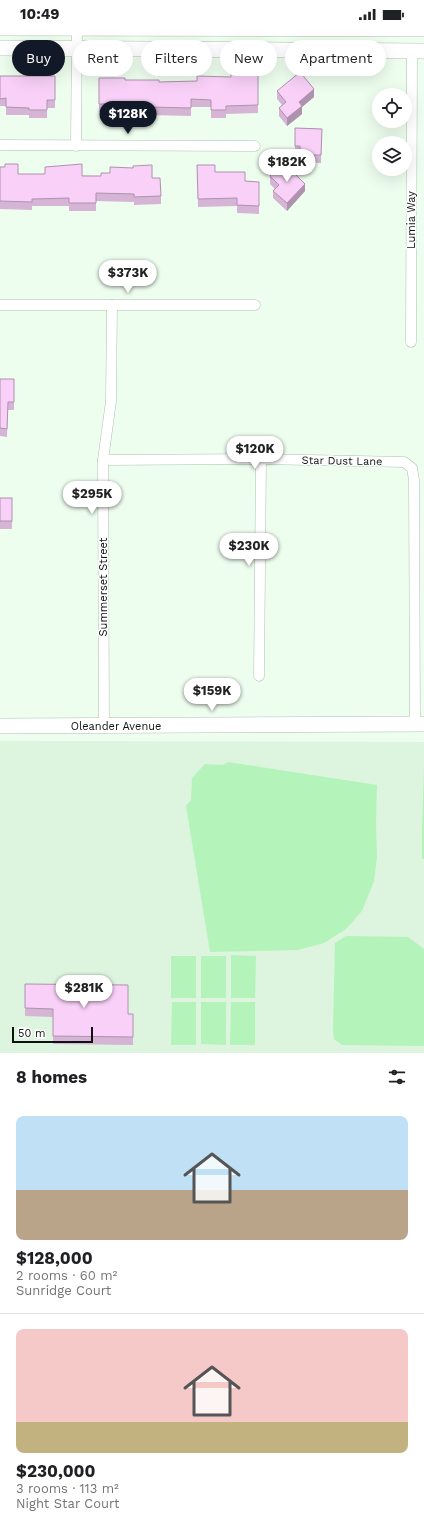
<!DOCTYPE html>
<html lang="en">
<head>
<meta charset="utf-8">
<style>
	:root { --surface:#fff; --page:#f6f6f6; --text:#202124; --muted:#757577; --line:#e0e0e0; --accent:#111827 }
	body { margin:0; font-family:"Work Sans",sans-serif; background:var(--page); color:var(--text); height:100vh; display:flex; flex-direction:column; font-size:15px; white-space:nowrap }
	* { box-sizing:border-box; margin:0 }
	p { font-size:13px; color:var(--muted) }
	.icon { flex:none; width:22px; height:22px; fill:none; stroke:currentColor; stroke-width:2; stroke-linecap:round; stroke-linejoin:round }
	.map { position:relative; height:1025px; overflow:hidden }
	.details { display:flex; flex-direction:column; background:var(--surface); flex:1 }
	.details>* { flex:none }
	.guide { position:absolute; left:12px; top:12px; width:400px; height:36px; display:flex; gap:8px }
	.tools { position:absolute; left:372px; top:60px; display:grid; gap:8px }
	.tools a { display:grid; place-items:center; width:40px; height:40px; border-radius:50%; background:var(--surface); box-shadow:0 4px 16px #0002; font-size:20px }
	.scale { position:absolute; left:12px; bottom:10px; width:81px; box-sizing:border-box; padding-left:4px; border:2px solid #0e130f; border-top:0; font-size:11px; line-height:14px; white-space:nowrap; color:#0e130f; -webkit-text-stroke:3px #fff; paint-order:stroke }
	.price { position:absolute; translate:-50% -34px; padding:0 9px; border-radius:14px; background:#fff; color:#222; font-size:13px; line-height:26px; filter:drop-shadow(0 1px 2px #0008) }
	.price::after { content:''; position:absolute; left:50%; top:24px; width:12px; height:9px; margin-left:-6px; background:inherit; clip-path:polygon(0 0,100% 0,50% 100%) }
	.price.selected { background:var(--accent); color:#fff }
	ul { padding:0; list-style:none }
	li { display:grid; align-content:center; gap:8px; height:212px; padding:0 16px }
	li+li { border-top:1px solid var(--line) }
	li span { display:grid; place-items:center; height:124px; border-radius:8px; color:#555 }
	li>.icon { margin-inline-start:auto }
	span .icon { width:72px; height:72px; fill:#fffc; stroke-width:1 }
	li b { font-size:17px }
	h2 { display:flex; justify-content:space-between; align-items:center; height:48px; padding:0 16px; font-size:17px }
	.tag { padding:0 14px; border-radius:18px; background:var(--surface); box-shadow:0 4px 16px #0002; font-size:14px; line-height:36px }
	.tag.selected { background:var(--accent); color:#fff }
	.status { display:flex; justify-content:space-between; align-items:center; height:28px; padding:0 20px; background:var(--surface); direction:ltr }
	.status svg { height:11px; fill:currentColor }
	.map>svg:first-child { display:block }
</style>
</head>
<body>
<div class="status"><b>10:49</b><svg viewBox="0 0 49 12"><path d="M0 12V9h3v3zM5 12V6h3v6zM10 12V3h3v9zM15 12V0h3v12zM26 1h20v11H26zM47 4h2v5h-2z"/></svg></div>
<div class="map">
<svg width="424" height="1025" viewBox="0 0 424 1025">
	<rect width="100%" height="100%" fill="#edfdee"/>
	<path fill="#ddf4df" d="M0,713L424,714V1025H0Z"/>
	<g fill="#b4f3ba">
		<path d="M228,734L377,757L376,794L377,829L374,853L362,883L346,901L324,915L298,922L210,924L186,778L191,772L192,750L205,736L223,737Z"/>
		<path d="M424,740V831H422V801Z"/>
		<path d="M346,908L408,909L424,921V1018L342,1017L334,1011L333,1001L335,915Z"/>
		<path d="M231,927L256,928L255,970H231Z"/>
		<rect x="171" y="928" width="25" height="42"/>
		<rect x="201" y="928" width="25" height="42"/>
		<path d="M172,974H196V1017H171Z"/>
		<path d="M201,974H226V1017L201,1016Z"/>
		<path d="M231,974H255V1017H230Z"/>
	</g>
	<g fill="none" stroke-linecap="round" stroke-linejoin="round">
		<g stroke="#b1c0b2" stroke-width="11">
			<g id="street">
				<path d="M0,117L255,118"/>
				<path d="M76,118L77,0"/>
				<path d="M0,277H255"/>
				<path d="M411,314L412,22"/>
				<path d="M103,432L261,431L404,434L412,440L414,452L415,696"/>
				<path d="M259,648L261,431"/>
				<path d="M104,699L103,432L111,373L112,277"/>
			</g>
		</g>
		<g stroke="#b1c0b2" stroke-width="16">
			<g id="secondary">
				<path d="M2,0L424,1"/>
				<path d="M0,20L424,23"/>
				<path d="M0,698L424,696"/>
			</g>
		</g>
		<use href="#street" stroke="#fff" stroke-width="10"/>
		<use href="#secondary" stroke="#fff" stroke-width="15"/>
	</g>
	<g fill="#d6b4d5">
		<path d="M258,46V85L226,86V90H211V79H191V88L150,87V94H132V91H109V84H99V50L159,54L197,53Z"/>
		<path d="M0,48H55V80H47V90H29V87H6V78H0Z"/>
		<path d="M277,63L314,69L302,79V86L287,98L279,88V80L282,77L277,71Z"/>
		<path d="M295,100L322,101L321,135L300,134V126H295Z"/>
		<path d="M197,137L215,144L245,153L259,154V186L237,185V178L198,179Z"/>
		<path d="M0,139L18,146L101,148L110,145L152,150L161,168V176L134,177V174L96,173V183H69V178H32V182L0,181Z"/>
		<path d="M270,148L305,163L287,183L273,170V163L275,161L270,156Z"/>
		<path d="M0,351H14V382H8L7,409L0,408Z"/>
		<rect x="0" y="470" width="12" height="31"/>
		<path d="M25,956L128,986H133V1017L53,1016V989L25,988Z"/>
	</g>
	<g fill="#ae92ae">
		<path d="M314,61V69L302,79V86L287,98V90L299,74Z"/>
		<path d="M305,156V163L287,183V175Z"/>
	</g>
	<g fill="#f9d1f8" stroke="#ae92ae">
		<path d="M300,44L314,61L299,74L302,78L287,90L279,80L286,74L277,63Z"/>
		<path d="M231,46H258V77L226,78V82H211V72L191,71V80L150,79V86H132V83L109,84V76H99V50H125V52H159V54L197,53V48L231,49Z"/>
		<path d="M0,48H55V72H47V82H29V80L6,79V70L0,71Z"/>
		<path d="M295,100L322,101L321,127H300V118H295Z"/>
		<path d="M283,134L305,156L287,175L273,163L279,157L270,148Z"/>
		<path d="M5,136H18V146H45V139L82,136V148H101V145H110V139L133,140V138L152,137V150H160L161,168L134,169V166L96,165V175H69V170L32,171V174L0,173V139H5Z"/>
		<path d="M197,137H215V144H245V153L259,154V178L237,177V170L198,171Z"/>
		<path d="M0,351H14V374H8L7,401L0,400Z"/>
		<rect x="0" y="470" width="12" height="23"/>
		<path d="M25,956L128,957V986H133V1009L53,1008V981L25,980Z"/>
	</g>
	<g text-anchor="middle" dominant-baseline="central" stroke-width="3" stroke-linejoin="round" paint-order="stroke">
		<g font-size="11" fill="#0e130f" stroke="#fff">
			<text transform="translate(411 192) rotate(-90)">Lumia Way</text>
			<text transform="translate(342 433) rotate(1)">Star Dust Lane</text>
			<text transform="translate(103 559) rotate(-90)">Summerset Street</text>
			<text x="116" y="698">Oleander Avenue</text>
		</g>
	</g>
</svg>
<div class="tools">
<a><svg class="icon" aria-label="locate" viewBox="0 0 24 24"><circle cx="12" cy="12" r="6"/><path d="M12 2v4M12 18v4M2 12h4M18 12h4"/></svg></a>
<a><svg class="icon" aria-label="layers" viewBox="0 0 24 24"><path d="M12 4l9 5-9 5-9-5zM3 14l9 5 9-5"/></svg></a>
</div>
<div class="scale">50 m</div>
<b class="price selected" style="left:128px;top:107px">$128K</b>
<b class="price" style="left:287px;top:155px">$182K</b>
<b class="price" style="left:128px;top:266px">$373K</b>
<b class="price" style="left:255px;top:442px">$120K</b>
<b class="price" style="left:92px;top:487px">$295K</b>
<b class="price" style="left:249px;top:539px">$230K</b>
<b class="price" style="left:212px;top:684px">$159K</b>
<b class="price" style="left:84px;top:981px">$281K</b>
<div class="guide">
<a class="tag selected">Buy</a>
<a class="tag">Rent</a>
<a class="tag">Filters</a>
<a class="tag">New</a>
<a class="tag">Apartment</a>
</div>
</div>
<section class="details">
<h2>8 homes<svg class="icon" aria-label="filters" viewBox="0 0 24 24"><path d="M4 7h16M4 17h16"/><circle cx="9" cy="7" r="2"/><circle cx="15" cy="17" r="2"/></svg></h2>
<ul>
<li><span style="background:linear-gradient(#bfe0f5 60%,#b9a48a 0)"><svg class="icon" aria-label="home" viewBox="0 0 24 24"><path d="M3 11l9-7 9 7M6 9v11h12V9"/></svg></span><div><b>$128,000</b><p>2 rooms · 60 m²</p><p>Sunridge Court</p></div></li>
<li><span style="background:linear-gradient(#f6c9c9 75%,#c2b280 0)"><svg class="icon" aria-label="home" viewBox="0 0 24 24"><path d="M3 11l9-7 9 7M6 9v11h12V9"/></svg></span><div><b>$230,000</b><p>3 rooms · 113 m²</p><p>Night Star Court</p></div></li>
</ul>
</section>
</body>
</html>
